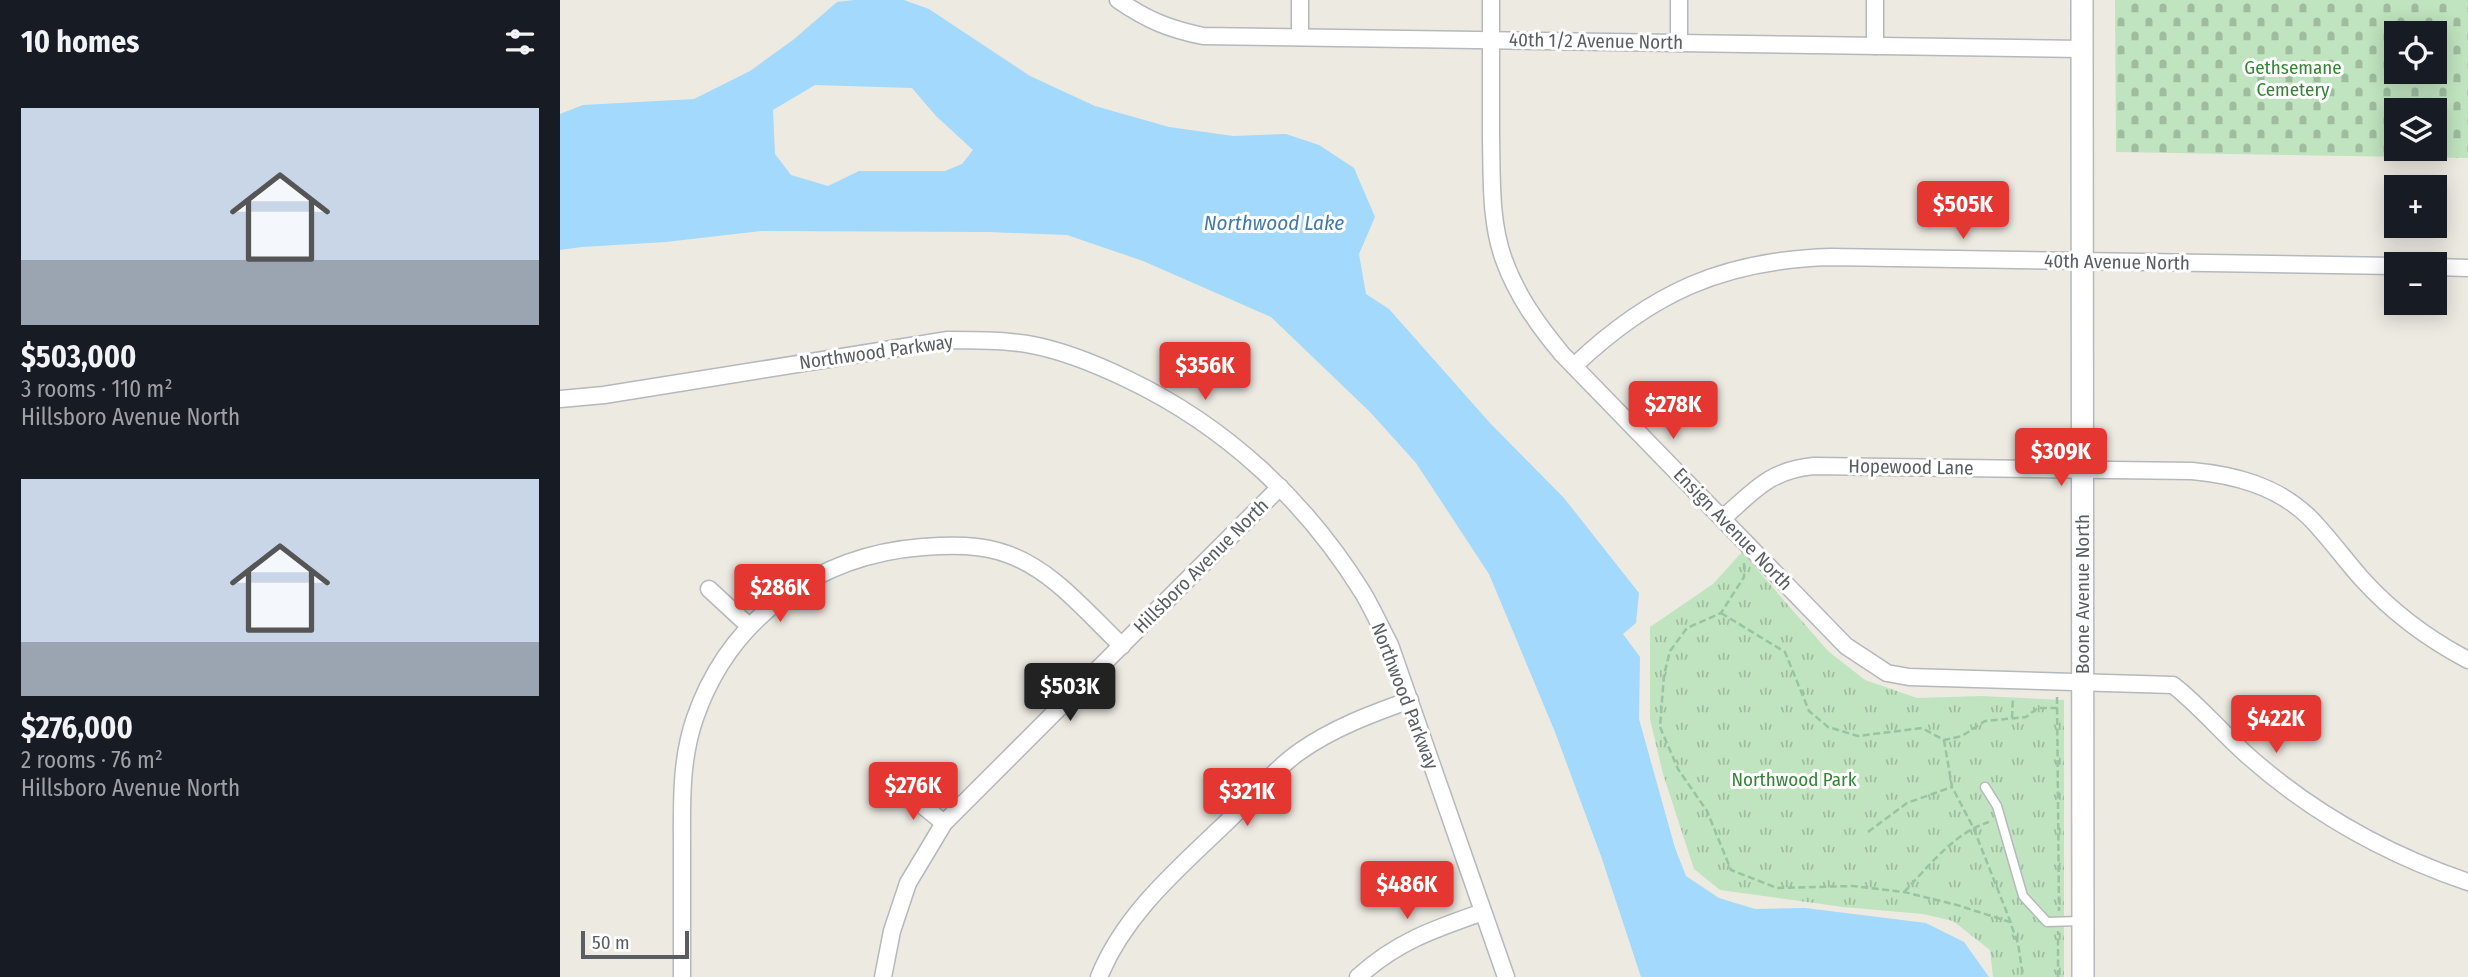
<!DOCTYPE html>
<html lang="en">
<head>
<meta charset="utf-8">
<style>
	:root { --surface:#171b24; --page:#20242c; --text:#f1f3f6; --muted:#9ea1a6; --accent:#e43731 }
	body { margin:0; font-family:"Fira Sans Condensed",sans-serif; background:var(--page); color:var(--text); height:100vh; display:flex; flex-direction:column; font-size:26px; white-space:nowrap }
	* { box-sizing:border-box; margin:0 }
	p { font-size:23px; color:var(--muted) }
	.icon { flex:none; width:38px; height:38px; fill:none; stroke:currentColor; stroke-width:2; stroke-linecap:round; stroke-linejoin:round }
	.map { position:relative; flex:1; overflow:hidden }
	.drawer { display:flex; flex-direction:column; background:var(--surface); width:560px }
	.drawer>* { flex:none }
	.tools { position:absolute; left:1824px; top:21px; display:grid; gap:14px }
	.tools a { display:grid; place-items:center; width:63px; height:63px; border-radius:0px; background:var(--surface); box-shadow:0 4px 18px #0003; font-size:35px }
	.scale { position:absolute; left:21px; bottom:18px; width:108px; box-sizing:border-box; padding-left:7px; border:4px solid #5a5e62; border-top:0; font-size:19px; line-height:24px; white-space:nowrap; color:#5a5e62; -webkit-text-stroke:5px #fff; paint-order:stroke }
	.price { position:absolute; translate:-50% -60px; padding:0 16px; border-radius:7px; background:var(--accent); color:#fff; font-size:23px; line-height:46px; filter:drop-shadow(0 2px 4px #0008) }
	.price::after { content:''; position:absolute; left:50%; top:42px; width:21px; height:16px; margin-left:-10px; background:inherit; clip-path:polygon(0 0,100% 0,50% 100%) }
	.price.on { background:#222; color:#fff }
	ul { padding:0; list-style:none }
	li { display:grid; align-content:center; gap:14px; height:371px; padding:0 21px }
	li span { display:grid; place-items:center; height:217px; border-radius:0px; color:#555 }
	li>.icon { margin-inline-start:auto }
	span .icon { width:126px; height:126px; fill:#fffc; stroke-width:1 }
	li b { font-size:30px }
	h2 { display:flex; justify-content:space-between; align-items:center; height:84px; padding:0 21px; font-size:30px }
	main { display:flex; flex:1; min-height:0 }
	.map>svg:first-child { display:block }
</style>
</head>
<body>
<main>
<section class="drawer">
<h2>10 homes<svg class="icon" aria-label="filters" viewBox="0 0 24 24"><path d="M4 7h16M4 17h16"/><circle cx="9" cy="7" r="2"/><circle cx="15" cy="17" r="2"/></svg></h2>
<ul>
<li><span style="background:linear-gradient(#c9d6e8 70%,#9aa5b1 0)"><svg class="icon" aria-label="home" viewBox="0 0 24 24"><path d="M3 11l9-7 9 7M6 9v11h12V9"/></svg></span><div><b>$503,000</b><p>3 rooms · 110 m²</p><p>Hillsboro Avenue North</p></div></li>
<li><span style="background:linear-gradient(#c9d6e8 75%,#9aa5b1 0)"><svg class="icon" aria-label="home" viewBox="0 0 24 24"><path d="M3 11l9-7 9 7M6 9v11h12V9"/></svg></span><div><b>$276,000</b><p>2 rooms · 76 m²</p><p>Hillsboro Avenue North</p></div></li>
</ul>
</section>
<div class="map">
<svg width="1908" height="977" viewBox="0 0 1908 977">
	<defs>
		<pattern id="cemetery-stones" width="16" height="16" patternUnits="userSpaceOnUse" patternTransform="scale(1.75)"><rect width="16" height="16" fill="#c0e4bf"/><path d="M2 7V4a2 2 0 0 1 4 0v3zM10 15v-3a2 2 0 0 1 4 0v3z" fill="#9fbc9f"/></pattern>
		<pattern id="park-tufts" width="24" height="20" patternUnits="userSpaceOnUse" patternTransform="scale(1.75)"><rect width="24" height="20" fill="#c0e4bf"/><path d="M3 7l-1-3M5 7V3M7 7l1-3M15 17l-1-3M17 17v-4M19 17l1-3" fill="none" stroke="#9fbc9f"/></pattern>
	</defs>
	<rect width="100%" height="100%" fill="#edeae2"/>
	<path fill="url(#cemetery-stones)" fill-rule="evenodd" d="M1555,0H1908V158L1556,152ZM1836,33H1874V72H1836ZM1836,110H1874V149H1836Z"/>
	<path fill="url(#park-tufts)" d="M1182,552L1268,651L1305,680L1357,698L1421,696L1504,700V977H1433L1430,950L1393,921L1363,914L1283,907L1160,890L1134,869L1103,774L1090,719V627L1153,584Z"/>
	<path fill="#a2d9fc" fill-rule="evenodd" d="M294,0H344L369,9L470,76L535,106L609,127L673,136L726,134L759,145L794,168L815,217L799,254L806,294L829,309L930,423L1004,498L1079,593L1076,623L1063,634L1080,657L1079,719L1115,848L1126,876L1159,898L1195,909L1245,908L1366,923L1404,942L1429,977H1081L1041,856L995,732L929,574L856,463L810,412L711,317L583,261L507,235L428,232L201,231L106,242L22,247L0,250V114L23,105L134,99L190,71L233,40L277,2ZM255,85L352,88L376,116L413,150L402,164L385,171H299L268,186L231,175L215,154L213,110Z"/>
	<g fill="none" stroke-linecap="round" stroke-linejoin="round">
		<g stroke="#b5b8bc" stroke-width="11">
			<path id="service" d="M1425,787L1437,806L1463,896L1487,922L1520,921"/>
		</g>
		<g stroke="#b5b8bc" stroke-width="19">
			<g id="minor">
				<path d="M558,0C587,20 609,29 643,36L1522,49"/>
				<path d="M931,0C931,46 931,92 931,139C932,179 930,222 944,260C957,296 978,325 1002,354L1286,646L1327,673L1349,677L1613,685C1640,706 1661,732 1687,755C1752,813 1826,854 1908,882"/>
				<path d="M1119,0V43"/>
				<path d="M740,37V0"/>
				<path d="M1315,46V0"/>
				<path d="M1874,267L1908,268"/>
				<path d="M1014,366C1092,292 1164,260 1271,257L1836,266"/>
				<path d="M0,399L44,395L388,340C415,340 441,340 467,344C502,350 536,364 567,379C666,426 746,501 803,593C813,610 821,628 830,645L946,977"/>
				<path d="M1163,518C1195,490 1210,470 1254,466L1632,471C1675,475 1717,486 1749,517C1768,536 1784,559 1802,579C1832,612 1868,639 1908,660"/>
				<path d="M149,589L189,626"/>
				<path d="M346,792L384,823"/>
				<path d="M122,977C122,935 122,892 122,850C122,805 120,761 135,718C170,617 258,555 363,547C390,545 420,544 447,554C493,570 527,613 562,646"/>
				<path d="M323,977L332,931L348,883L384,823L720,487"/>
				<path d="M539,977C566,910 624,864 674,815C695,794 715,769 739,752C773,728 811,714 850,700"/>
				<path d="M798,977C836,942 874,929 923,912"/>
			</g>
		</g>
		<g stroke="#b5b8bc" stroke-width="24">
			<path id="tertiary" d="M1522,0L1523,977"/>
		</g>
		<g stroke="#98c4a2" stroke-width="2.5" stroke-dasharray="7 3.5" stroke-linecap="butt">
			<path d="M1184,563V577L1161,613L1127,628L1110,651L1104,675L1100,727L1118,769L1147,811L1171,870L1217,888L1293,886L1344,892L1397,905L1450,922L1458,943L1463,977"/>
			<path d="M1161,613L1225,652L1249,711L1268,727L1298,736L1362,728L1384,740L1402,736L1425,721L1466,717L1478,708H1499"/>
			<path d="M1497,697L1499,911"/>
			<path d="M1452,718L1453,697"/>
			<path d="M1384,740L1392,787L1413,827L1451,923"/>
			<path d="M1308,832L1347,803L1392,787"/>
			<path d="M1344,892C1369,866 1395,832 1429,822"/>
			<path d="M1498,977V931"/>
		</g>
		<use href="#service" stroke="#fff" stroke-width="8"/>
		<use href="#minor" stroke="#fff" stroke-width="16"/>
		<use href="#tertiary" stroke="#fff" stroke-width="21"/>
	</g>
	<g text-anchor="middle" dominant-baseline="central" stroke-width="6" stroke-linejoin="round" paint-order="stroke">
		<g font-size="19" fill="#5a5e62" stroke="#fff">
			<text transform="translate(1036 41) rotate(1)">40th 1/2 Avenue North</text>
			<text transform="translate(1557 262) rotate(1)">40th Avenue North</text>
			<text transform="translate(316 352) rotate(-8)">Northwood Parkway</text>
			<text transform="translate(1351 467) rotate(1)">Hopewood Lane</text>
			<text transform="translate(1173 529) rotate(46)">Ensign Avenue North</text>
			<text transform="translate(641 566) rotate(-45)">Hillsboro Avenue North</text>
			<text transform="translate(1522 594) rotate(-90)">Boone Avenue North</text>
			<text transform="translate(845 696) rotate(69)">Northwood Parkway</text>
		</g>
		<g font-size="19" fill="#378438" stroke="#fff">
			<text x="1733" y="67">Gethsemane<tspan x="1733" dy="22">Cemetery</tspan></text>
			<text x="1234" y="779">Northwood Park</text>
		</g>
		<g font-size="21" font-style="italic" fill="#417aae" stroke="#fff">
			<text x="714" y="223">Northwood Lake</text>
		</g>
	</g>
</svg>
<div class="tools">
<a><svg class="icon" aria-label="locate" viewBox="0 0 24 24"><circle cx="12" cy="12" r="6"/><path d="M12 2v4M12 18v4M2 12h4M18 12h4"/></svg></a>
<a><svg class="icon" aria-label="layers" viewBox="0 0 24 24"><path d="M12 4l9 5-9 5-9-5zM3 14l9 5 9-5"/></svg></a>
<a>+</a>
<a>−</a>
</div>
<div class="scale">50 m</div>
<b class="price" style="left:1403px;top:241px">$505K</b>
<b class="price" style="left:645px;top:402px">$356K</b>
<b class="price" style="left:1113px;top:441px">$278K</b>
<b class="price" style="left:1501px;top:488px">$309K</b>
<b class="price" style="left:220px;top:624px">$286K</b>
<b class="price on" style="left:510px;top:723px">$503K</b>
<b class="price" style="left:1716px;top:755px">$422K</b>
<b class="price" style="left:353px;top:822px">$276K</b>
<b class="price" style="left:687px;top:828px">$321K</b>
<b class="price" style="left:847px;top:921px">$486K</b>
</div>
</main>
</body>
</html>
